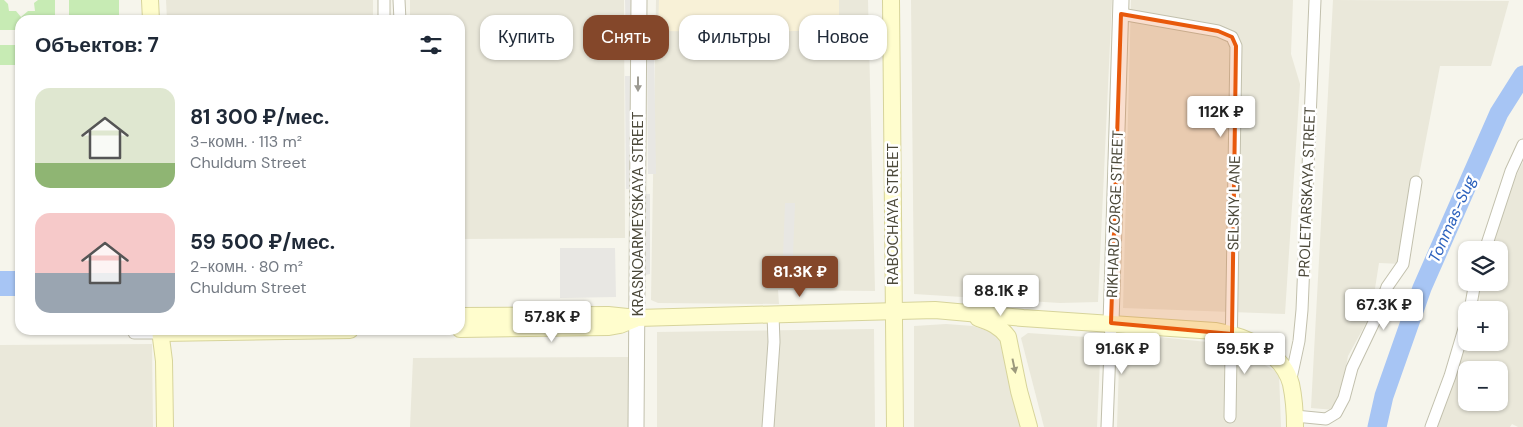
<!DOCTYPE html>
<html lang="ru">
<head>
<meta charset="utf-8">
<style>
	:root { --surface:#fff; --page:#f2f2f3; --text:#1f2937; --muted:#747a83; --accent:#84472a }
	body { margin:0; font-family:"DM Sans",sans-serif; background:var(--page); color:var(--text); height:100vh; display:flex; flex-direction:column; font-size:19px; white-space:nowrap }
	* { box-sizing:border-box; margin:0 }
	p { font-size:16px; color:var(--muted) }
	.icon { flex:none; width:28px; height:28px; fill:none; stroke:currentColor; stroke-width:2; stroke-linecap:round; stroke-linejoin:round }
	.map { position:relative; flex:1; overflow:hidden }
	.drawer { position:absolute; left:15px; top:15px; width:450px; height:320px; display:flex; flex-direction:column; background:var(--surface); border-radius:15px; box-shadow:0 1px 4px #0004 }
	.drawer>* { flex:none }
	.top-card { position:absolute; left:480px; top:15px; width:475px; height:45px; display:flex; gap:10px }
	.tools { position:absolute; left:1458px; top:241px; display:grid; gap:10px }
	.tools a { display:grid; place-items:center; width:50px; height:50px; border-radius:10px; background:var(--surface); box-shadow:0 1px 4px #0004; font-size:25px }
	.price { position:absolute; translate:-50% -42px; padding:0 11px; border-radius:5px; background:#fff; color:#222; font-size:16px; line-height:32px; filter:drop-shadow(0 1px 2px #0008) }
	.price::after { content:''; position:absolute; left:50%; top:30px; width:15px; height:11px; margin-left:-8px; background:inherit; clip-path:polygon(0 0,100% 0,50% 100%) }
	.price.active { background:var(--accent); color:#fff }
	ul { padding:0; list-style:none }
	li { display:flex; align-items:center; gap:15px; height:125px; padding:0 20px }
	li span { display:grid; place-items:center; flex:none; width:140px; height:100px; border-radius:15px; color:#555 }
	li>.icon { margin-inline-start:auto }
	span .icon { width:60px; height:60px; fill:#fffc; stroke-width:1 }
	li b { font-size:21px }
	h2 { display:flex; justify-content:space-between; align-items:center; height:60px; padding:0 20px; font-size:21px }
	.chip { padding:0 18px; border-radius:15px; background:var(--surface); box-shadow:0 1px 4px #0004; font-size:18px; line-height:45px }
	.chip.active { background:var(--accent); color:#fff }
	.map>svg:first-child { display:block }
</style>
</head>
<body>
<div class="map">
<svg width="1523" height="427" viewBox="0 0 1523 427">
	<rect width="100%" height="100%" fill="#f6f5ec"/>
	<g fill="#eae8da" fill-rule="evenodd">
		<path d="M166,0H373V20H167Z"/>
		<path d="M410,0H624L625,238L460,239V20H410Z"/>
		<path d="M656,0H868L875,291L778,290L779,304L658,303L651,300Z"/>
		<path d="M911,0H1112L1098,302L1060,303L914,294Z"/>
		<path d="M1131,0H1293L1291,54L1300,84L1285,314L1123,308Z"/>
		<path d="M1333,0L1509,1L1491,66H1440L1402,264L1379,263L1371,314L1348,356L1340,399L1335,410L1311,408Z"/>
		<path d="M1523,162V427H1518L1512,424L1510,427H1436L1466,340V342H1499V310H1477L1480,301L1478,288L1479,283L1499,282V250H1490L1511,186ZM1466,370H1499V402H1466Z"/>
		<path d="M946,324L973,326L999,335L1023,427H914V326Z"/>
		<path d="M874,329L875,427H657V332Z"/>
		<path d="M1028,333L1101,338L1097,427H1044L1021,338Z"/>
		<path d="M1120,333L1227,344L1279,373L1281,427H1117Z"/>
		<path d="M152,344L153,427H0V345Z"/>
		<path d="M628,357L629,427H410L413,358Z"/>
	</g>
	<path fill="#f8f1d7" d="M659,0H839V30L747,32L658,31Z"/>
	<g fill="#c7ebb4">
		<path d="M0,0H4L8,4L9,11H16L21,17L28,11H35L34,3L38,0H55V20H20V30H0Z"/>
		<rect x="69" y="0" width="50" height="20"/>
		<rect x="0" y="45" width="20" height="20"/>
	</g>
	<g fill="#e8e7e3">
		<path d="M625,0H633V52H626Z"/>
		<path d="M647,44H654L656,174H648Z"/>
		<path d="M625,76H632L633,189H626Z"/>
		<path d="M645,194H650V274L645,275Z"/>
		<path d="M785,203H795L793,256H783Z"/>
		<path d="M560,248H615L616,297L560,298Z"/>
	</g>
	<rect fill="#a7c5f4" x="0" y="271" width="20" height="25"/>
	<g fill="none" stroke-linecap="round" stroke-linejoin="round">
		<path stroke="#a7c5f4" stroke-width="19" d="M1377,427L1384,396L1422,288L1499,113L1523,75"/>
		<g stroke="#c2c0ad" stroke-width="13">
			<g id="minor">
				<path d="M384,0V20"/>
				<path d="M399,0L400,20"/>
				<path d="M1121,14L1218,31L1232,37L1236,46L1230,417"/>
				<path d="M1485,250L1511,171L1523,145"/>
				<path d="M1470,310L1475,282"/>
				<path d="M134,333H161"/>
				<path d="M1290,383L1299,341L1302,310L1315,0"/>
				<path d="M1295,416L1326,419L1336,413L1344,398L1352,368L1374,322L1387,287L1403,264L1416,182"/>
				<path d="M768,427L774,342L773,315"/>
				<path d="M1107,427L1111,323"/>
				<path d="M1431,427L1450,376L1466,322"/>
			</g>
		</g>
		<g stroke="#c2c0ad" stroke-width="17">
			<g id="tertiary">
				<path d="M1111,323L1121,0"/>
				<path d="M636,427L639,0"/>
			</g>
		</g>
		<g stroke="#d7d49b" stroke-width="18">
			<g id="secondary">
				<path d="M150,0L151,20"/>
				<path d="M891,0L895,427"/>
				<path d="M460,316L608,315L637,318L935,310L1023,318L1215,331C1245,336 1282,351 1291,384C1294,398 1295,413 1295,427"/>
				<path d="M978,318C990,322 1000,326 1008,337L1019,391L1029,427"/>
				<path d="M460,329L609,327L620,325L635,319"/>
				<path d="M160,330L164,361L165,427"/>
				<path d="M161,333L350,330"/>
			</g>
		</g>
		<use href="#minor" stroke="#fff" stroke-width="11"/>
		<use href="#tertiary" stroke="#fff" stroke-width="15"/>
		<use href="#secondary" stroke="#fffdcd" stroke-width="16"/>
	</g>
	<defs><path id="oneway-solid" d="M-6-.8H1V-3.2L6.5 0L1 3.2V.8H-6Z" transform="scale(1.25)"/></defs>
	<use fill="#9c9a92" href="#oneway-solid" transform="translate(638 84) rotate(90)"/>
	<use fill="#9c997c" href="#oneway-solid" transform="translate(1014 366) rotate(78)"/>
	<path fill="#e8590c" fill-opacity="0.2" stroke="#e8590c" stroke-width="4" stroke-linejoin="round" d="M1121,14L1218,31L1232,37L1236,46L1232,334L1111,323Z"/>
	<g text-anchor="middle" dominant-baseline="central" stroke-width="5" stroke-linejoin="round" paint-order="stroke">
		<g font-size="15" fill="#4b4839" stroke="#fff">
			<text transform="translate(1307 192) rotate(-88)">PROLETARSKAYA STREET</text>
			<text transform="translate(1234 203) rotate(-89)">SELSKIY LANE</text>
			<text transform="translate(638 214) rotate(-90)">KRASNOARMEYSKAYA STREET</text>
			<text transform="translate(893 214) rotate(-90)">RABOCHAYA STREET</text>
			<text transform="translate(1115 214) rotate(-88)">RIKHARD ZORGE STREET</text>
		</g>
		<g font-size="16" font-style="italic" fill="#2c62bd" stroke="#fff">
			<text transform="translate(1452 219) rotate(-66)">Tonmas-Sug</text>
		</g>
	</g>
</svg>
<div class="tools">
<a><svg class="icon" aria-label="layers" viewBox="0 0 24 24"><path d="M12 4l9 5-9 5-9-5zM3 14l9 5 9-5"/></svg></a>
<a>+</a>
<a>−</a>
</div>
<b class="price" style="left:1221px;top:138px">112K ₽</b>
<b class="price active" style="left:800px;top:298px">81.3K ₽</b>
<b class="price" style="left:1001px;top:317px">88.1K ₽</b>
<b class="price" style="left:1384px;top:331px">67.3K ₽</b>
<b class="price" style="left:552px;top:343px">57.8K ₽</b>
<b class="price" style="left:1122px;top:375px">91.6K ₽</b>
<b class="price" style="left:1245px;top:375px">59.5K ₽</b>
<div class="top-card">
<a class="chip">Купить</a>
<a class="chip active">Снять</a>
<a class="chip">Фильтры</a>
<a class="chip">Новое</a>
</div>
<section class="drawer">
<h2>Объектов: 7<svg class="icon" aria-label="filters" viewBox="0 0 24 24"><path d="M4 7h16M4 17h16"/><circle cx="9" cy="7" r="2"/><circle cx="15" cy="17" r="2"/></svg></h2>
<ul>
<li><span style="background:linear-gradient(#dfe7d0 75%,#8fb573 0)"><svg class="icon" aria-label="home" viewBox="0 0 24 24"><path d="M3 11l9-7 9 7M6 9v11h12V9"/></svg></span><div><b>81 300 ₽/мес.</b><p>3-комн. · 113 m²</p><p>Chuldum Street</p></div></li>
<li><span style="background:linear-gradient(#f6c9c9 60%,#9aa5b1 0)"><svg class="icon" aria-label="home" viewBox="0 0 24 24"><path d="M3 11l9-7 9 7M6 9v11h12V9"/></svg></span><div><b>59 500 ₽/мес.</b><p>2-комн. · 80 m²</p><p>Chuldum Street</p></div></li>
</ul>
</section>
</div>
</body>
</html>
